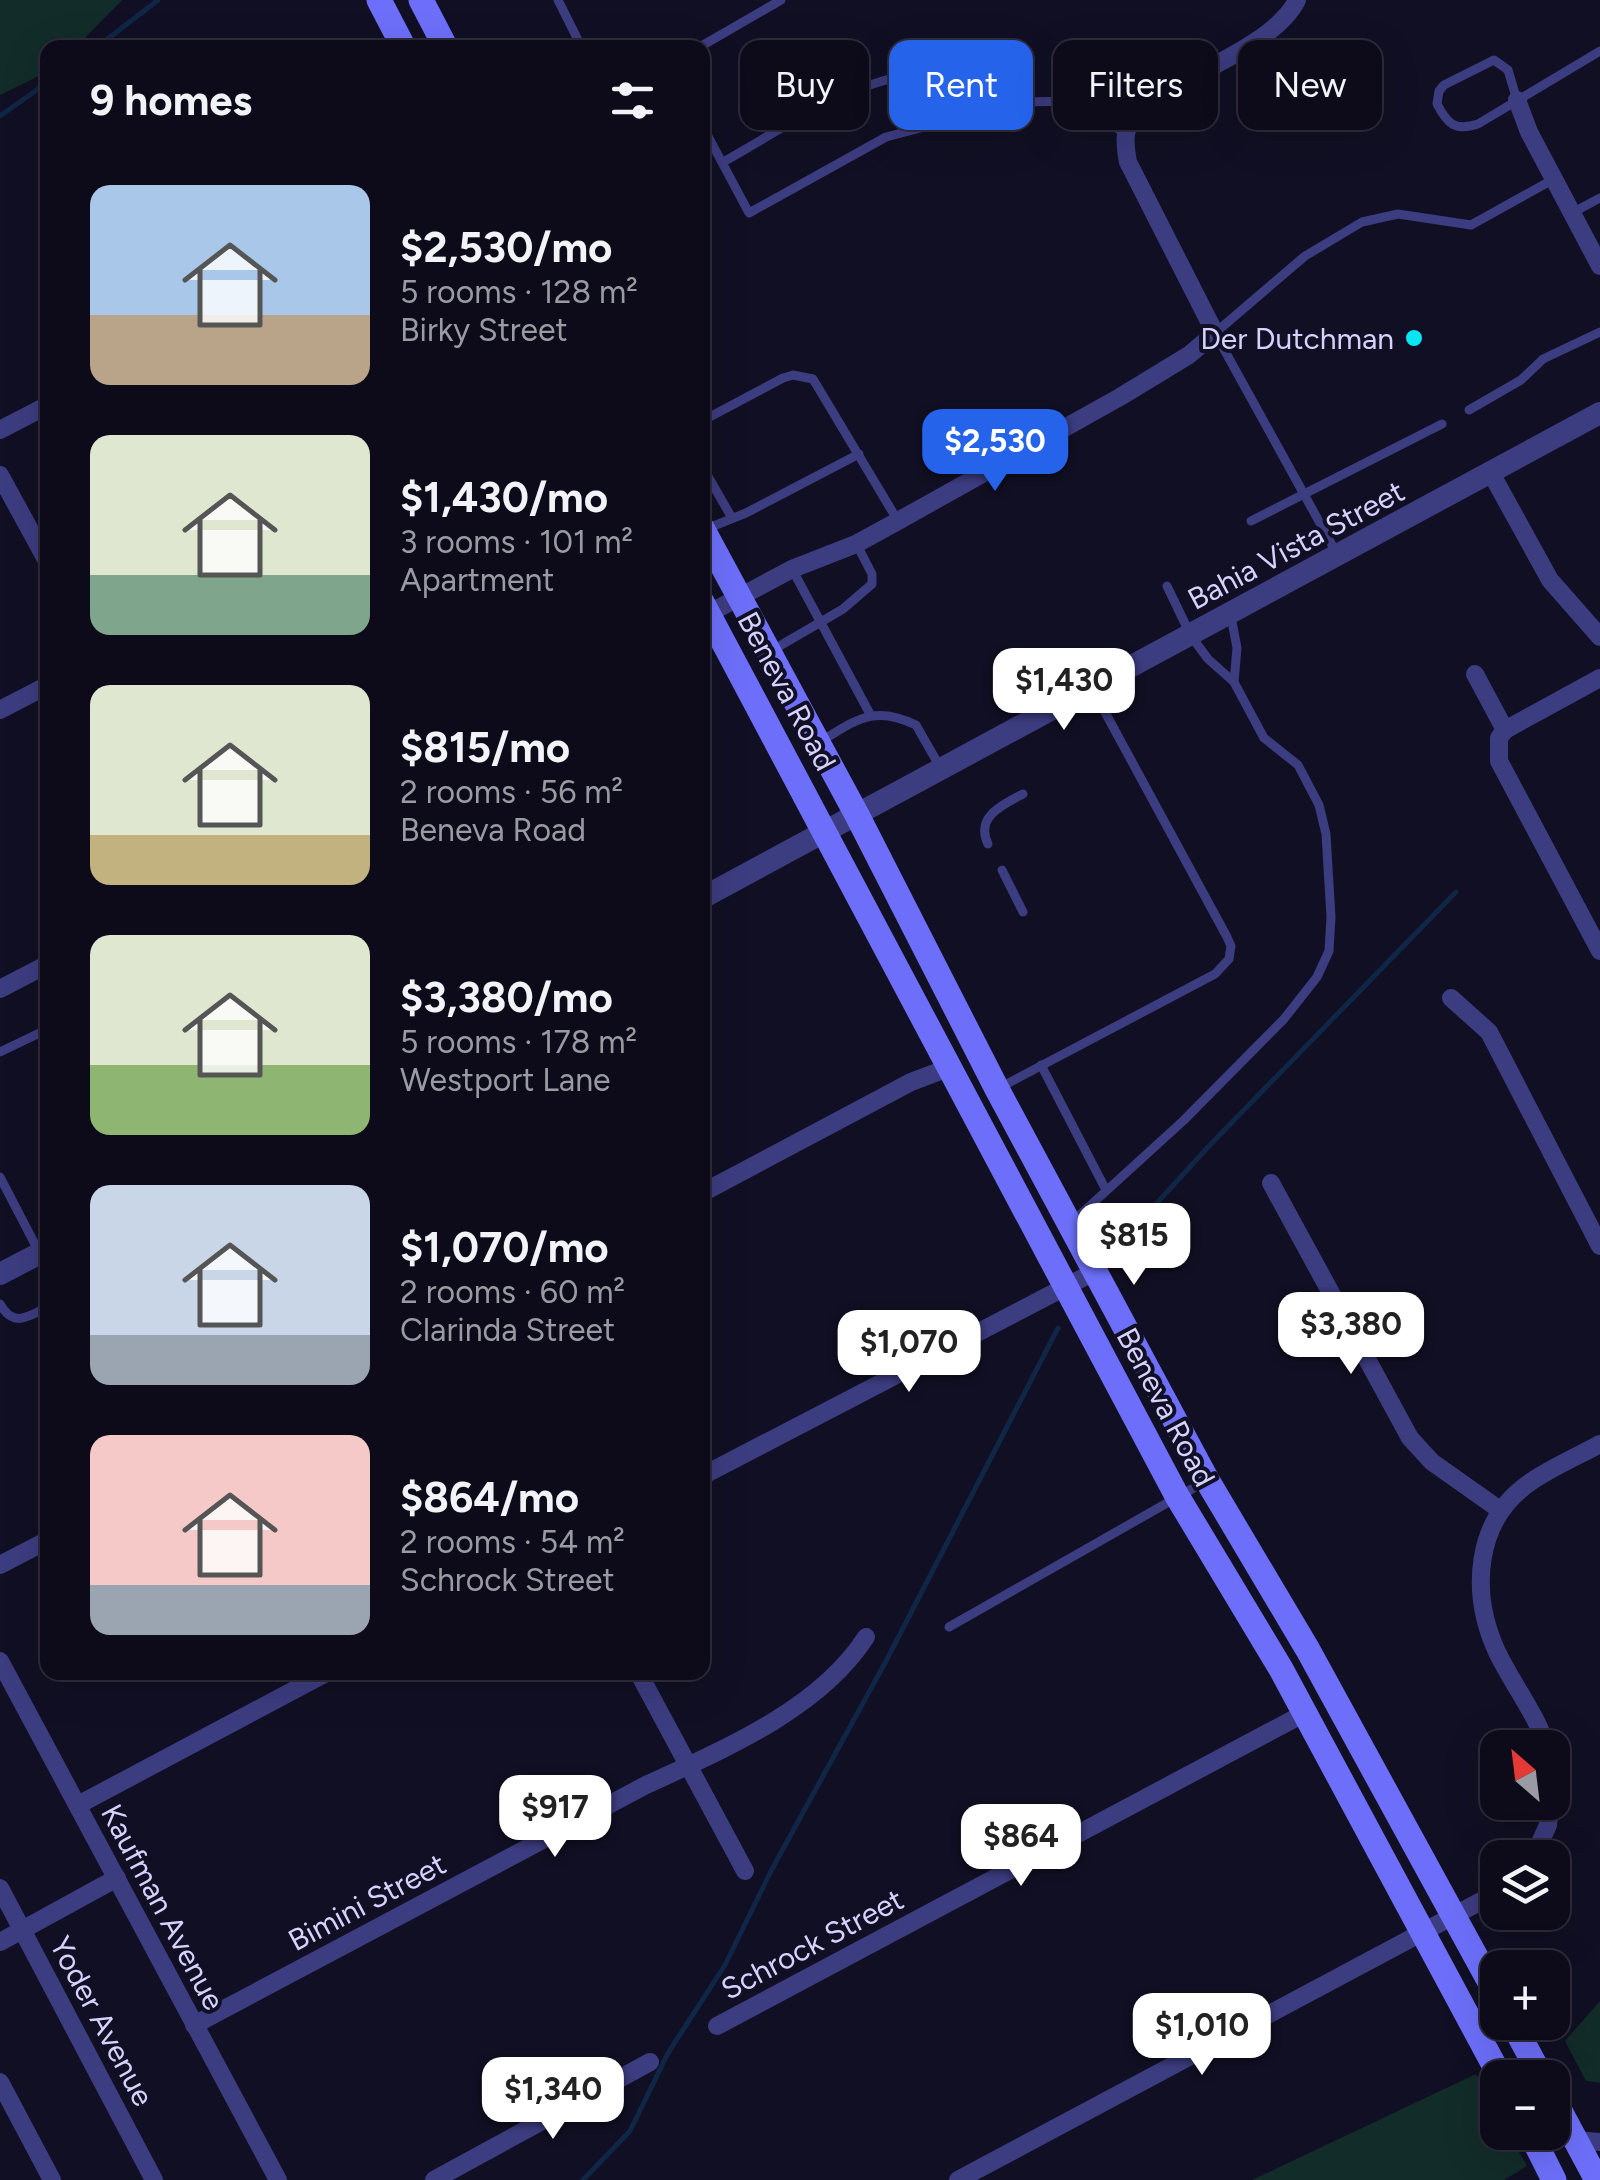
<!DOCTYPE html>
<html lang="en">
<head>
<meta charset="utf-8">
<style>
	:root { --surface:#0d0b1a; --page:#1b1927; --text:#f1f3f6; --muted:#9a9ba2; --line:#2d2b39; --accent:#2563eb }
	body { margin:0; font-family:Figtree,sans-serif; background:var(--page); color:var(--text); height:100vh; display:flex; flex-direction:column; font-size:38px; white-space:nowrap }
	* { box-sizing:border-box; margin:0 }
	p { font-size:32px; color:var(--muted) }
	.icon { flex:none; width:55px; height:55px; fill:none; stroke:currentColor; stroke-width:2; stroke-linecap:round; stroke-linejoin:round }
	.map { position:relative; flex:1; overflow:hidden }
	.panel { position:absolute; left:40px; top:40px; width:670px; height:1640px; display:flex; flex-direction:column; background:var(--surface); border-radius:20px; box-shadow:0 10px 40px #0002,0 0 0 2px var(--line) }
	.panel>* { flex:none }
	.guide { position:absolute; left:740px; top:40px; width:710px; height:90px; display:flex; gap:20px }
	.needle { width:65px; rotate:332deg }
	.fabs { position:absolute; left:1480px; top:1730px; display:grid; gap:20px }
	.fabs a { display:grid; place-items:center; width:90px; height:90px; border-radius:20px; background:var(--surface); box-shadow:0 10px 40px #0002,0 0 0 2px var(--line); font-size:50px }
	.price { position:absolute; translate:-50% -85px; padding:0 22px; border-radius:20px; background:#fff; color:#222; font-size:32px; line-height:65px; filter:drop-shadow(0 2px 5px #0008) }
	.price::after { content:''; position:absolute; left:50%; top:60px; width:30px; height:22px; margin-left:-15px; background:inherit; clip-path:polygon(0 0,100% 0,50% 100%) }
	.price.selected { background:var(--accent); color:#fff }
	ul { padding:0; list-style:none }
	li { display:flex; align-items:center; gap:30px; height:250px; padding:0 50px }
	li span { display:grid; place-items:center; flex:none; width:280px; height:200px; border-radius:20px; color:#555 }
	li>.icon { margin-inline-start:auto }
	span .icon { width:120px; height:120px; fill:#fffc; stroke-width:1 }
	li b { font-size:42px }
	h2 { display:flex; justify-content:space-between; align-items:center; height:120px; padding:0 50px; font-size:42px }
	.pill { padding:0 35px; border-radius:20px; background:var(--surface); box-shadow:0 10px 40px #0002,0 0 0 2px var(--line); font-size:35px; line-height:90px }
	.pill.selected { background:var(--accent); color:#fff }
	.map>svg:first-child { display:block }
</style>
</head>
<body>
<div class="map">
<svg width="1600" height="2180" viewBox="0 0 1600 2180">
	<rect width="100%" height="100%" fill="#110f23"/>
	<g fill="#122c2a">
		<path d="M0,0H122L76,47L48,48L47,72L0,95Z"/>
		<path d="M1600,2001V2083L1586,2081L1565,2041Z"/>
		<path d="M1476,2074L1497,2113L1498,2132L1508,2133L1527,2166L1504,2180H1252Z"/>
	</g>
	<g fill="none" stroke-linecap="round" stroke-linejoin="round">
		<g stroke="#102646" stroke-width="5">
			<path d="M96,48L158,0"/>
			<path d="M0,116L48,82"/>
			<path d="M1127,1236L1208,1147L1456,892"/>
			<path d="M583,2180L630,2131L668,2053L725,1965L772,1869L885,1663L1058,1328"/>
		</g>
		<g stroke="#3c3c80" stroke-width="9">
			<path d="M558,0L582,48"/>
			<path d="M698,48L781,0"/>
			<path d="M1517,100L1508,70L1494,60L1444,85L1439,91L1437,104C1448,125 1455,131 1478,124L1600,51"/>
			<path d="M702,125L749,213L886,137L1020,102L1081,101L1126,135"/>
			<path d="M723,162C801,119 894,47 986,83C998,88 1009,96 1020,102"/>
			<path d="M1572,213L1600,198"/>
			<path d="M1469,410L1521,380L1543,359L1600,332"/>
			<path d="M702,421L783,378L793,375L813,379L898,521"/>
			<path d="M702,466L732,518"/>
			<path d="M1251,521L1442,424"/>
			<path d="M706,529L746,513L859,454"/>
			<path d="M1337,554L1215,333L1305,256L1362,222L1398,214L1471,225L1554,179"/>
			<path d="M792,569L870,714"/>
			<path d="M1231,616L1237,648L1234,682"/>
			<path d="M771,651L843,609L872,584V574L857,545"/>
			<path d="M819,742C856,721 872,704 916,725L940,767"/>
			<path d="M988,844C975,817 1002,805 1023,794"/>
			<path d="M1002,870L1023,912"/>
			<path d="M0,1052L48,1029"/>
			<path d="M1041,1065L1106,1190"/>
			<path d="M999,1088L1215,974L1229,959L1231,946L1227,937L1093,690"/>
			<path d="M0,1177L38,1250"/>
			<path d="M1071,1223L1183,1121L1284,1019L1317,977L1329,951L1331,917L1326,834L1319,805L1298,765L1264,738L1234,682L1208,659L1191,636L1167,586"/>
			<path d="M0,1304C13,1328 28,1317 48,1307"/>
			<path d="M949,1627L1204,1482"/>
		</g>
		<g stroke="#3c3c80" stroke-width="18">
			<path d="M1517,100L1529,132L1600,266"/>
			<path d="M0,430L48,405"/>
			<path d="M1491,473L1550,580L1600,637"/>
			<path d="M0,475L48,563"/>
			<path d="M702,617L792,569L856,544L898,521L1120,397L1189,355L1215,333L1128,162C1125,146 1123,131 1133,117C1142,104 1157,97 1170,89C1207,68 1279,38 1297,0"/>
			<path d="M1475,674L1505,730L1499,738V761L1600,951"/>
			<path d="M0,710L48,685"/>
			<path d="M1505,730L1600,678"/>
			<path d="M0,989L48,964"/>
			<path d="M1451,998L1489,1032L1600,1246"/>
			<path d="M1271,1183L1410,1438L1432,1462L1500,1510"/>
			<path d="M702,1193L911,1082L948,1068"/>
			<path d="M702,1476L1094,1272"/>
			<path d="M0,1565L48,1540"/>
			<path d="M0,1661L278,2180"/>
			<path d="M638,1672L745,1871"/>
			<path d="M1547,1748C1536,1713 1513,1685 1497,1652C1470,1593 1474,1519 1532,1481C1553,1467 1578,1456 1600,1444"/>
			<path d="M78,1805L328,1672"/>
			<path d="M1533,1858L1548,1825L1552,1779"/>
			<path d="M0,1888L154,2180"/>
			<path d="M0,1942L117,1878"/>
			<path d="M194,2025L646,1785C722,1750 819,1710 866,1637"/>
			<path d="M717,2026L1305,1713"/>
			<path d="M0,2082L52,2180"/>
			<path d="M1577,2140L1600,2142"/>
			<path d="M434,2180L650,2062"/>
			<path d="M958,2180L1498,1892"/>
		</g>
		<g stroke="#3c3c80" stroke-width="22">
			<path d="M702,898L1600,413"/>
			<path d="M0,1274L48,1249"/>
		</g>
		<g stroke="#6d6ffa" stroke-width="25">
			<path d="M379,0L404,48"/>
			<path d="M421,0L446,48"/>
			<path d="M702,528L857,815L997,1089L1207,1480L1308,1650L1498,1997"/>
			<path d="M702,602L1177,1496L1281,1669L1501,2078"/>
			<path d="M1512,2022L1542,2078"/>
			<path d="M1552,2096L1597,2180"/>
			<path d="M1530,2132L1554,2180"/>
		</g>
	</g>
	<circle fill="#09e5f3" stroke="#110f23" stroke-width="4" cx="1414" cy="338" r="10"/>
	<g text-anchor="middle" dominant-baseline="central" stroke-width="8" stroke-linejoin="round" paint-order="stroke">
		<g font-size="30" fill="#d5d2fd" stroke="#110f23" text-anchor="end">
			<text x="1394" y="338">Der Dutchman</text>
		</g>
		<g font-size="30" fill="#d5d2fd" stroke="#110f23">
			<text transform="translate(1296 545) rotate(-28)">Bahia Vista Street</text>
			<text transform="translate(787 691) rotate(62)">Beneva Road</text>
			<text transform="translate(1166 1407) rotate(62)">Beneva Road</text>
			<text transform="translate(367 1902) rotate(-28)">Bimini Street</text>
			<text transform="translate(163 1907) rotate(62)">Kaufman Avenue</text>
			<text transform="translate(812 1944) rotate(-28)">Schrock Street</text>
			<text transform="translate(102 2021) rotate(62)">Yoder Avenue</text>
		</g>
	</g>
</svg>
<div class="fabs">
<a><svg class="needle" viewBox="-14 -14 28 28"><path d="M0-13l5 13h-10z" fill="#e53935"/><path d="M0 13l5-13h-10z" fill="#9a9ba2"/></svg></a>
<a><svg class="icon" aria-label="layers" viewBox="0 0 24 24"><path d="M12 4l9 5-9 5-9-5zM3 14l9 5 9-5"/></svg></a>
<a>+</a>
<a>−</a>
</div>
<b class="price selected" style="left:995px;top:494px">$2,530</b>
<b class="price" style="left:1064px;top:733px">$1,430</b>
<b class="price" style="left:1134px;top:1288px">$815</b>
<b class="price" style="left:1351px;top:1377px">$3,380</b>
<b class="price" style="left:909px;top:1395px">$1,070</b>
<b class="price" style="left:555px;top:1860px">$917</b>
<b class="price" style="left:1021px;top:1889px">$864</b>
<b class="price" style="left:1202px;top:2078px">$1,010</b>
<b class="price" style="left:553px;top:2142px">$1,340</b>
<div class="guide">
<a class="pill">Buy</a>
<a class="pill selected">Rent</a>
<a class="pill">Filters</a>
<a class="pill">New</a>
</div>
<section class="panel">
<h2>9 homes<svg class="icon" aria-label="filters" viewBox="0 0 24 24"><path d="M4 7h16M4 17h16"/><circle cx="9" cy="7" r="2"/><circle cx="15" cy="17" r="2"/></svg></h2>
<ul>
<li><span style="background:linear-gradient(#a9c7e8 65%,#b9a48a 0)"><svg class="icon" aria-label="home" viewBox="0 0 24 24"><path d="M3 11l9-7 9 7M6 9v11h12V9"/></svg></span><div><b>$2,530/mo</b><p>5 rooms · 128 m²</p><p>Birky Street</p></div></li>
<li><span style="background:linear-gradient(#dfe7d0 70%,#7fa58c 0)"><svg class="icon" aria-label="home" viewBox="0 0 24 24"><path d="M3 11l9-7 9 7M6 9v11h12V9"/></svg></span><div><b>$1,430/mo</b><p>3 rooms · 101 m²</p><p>Apartment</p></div></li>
<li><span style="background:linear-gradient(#dfe7d0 75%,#c2b280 0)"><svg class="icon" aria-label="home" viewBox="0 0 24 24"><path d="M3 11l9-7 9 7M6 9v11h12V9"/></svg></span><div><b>$815/mo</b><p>2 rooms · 56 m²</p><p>Beneva Road</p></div></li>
<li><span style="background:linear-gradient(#dfe7d0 65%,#8fb573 0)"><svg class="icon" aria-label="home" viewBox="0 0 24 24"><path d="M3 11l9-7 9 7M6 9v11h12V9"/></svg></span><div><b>$3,380/mo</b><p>5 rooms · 178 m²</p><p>Westport Lane</p></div></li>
<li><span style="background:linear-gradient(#c9d6e8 75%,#9aa5b1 0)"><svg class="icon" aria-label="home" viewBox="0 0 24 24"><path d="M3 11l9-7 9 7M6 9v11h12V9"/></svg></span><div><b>$1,070/mo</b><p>2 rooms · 60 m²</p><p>Clarinda Street</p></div></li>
<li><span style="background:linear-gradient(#f6c9c9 75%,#9aa5b1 0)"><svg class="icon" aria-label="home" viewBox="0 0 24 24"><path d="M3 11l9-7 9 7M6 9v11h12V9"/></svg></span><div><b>$864/mo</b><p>2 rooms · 54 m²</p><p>Schrock Street</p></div></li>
</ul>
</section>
</div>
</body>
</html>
